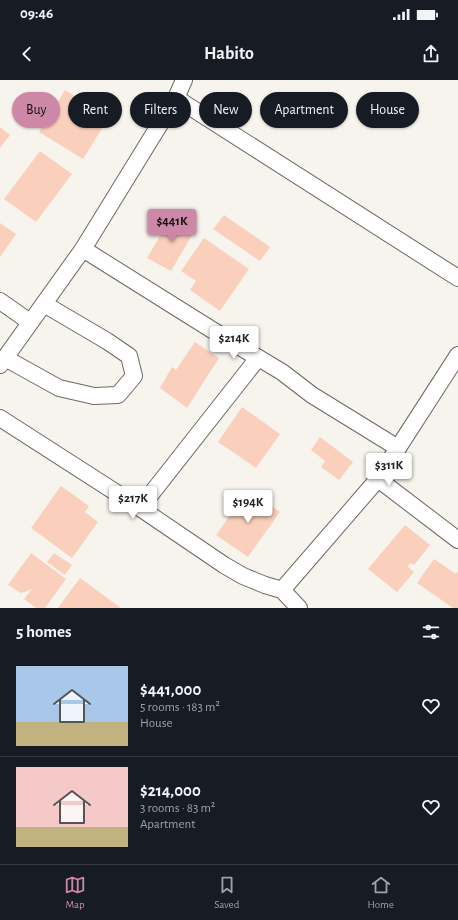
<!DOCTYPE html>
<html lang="en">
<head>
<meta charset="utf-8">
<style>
	:root { --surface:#171b24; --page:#242831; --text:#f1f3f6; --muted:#9ea1a6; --line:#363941; --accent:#cd88a7 }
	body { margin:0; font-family:"Alegreya Sans",sans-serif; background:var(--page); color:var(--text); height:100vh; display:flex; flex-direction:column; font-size:15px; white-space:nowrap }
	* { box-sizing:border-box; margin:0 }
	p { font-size:13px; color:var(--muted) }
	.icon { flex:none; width:22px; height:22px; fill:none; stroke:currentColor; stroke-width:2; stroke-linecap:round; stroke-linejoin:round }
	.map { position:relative; height:528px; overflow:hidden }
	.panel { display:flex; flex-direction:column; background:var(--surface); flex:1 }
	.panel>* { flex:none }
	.top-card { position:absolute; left:12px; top:12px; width:434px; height:36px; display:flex; gap:8px }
	.price { position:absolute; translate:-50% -34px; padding:0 9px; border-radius:4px; background:#fff; color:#222; font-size:13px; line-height:26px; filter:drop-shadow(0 1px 2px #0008) }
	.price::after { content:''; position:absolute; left:50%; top:24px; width:12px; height:9px; margin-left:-6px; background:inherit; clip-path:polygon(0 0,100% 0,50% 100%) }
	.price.on { background:var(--accent); color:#111 }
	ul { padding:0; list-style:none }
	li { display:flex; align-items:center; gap:12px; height:100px; padding:0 16px }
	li+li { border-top:1px solid var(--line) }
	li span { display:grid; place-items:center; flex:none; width:112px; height:80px; border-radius:0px; color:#555 }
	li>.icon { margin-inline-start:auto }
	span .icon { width:48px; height:48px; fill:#fffc; stroke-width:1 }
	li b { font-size:17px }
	h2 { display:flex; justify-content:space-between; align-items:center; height:48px; padding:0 16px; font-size:17px }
	.chip { padding:0 14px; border-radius:18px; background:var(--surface); box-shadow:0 1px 3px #0004; font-size:14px; line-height:36px }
	.chip.on { background:var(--accent); color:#111 }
	.status { display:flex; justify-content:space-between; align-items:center; height:28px; padding:0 20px; background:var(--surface); direction:ltr }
	.status svg { height:11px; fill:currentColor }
	header { display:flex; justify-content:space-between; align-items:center; height:52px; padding:0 16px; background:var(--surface); font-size:18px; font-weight:600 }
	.tab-bar { display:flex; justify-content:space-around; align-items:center; height:56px; border-top:1px solid var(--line); background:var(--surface); font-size:11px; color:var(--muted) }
	.tab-bar a { display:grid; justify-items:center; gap:2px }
	.tab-bar .on { color:var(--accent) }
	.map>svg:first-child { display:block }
</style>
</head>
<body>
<div class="status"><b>09:46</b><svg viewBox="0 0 49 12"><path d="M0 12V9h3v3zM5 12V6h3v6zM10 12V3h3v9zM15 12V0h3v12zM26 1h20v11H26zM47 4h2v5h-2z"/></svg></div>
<header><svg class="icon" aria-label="back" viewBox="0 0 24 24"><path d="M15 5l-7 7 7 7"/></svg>Habito<svg class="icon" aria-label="share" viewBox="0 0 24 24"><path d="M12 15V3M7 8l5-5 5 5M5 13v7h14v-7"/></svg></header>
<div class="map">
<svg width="458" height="528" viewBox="0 0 458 528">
	<rect width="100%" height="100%" fill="#f7f4ee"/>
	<g fill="#fad0bc">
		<path d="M65,10L109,37L83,79L39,52Z"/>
		<path d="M0,47L10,55L0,68Z"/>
		<path d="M40,71L72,94L36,142L4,119Z"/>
		<path d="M173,134L196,148L171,191L147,178Z"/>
		<path d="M224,135L270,167L260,181L213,149Z"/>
		<path d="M0,143L16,154L0,177Z"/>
		<path d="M204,158L249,189L220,231L190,210L196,201L181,191Z"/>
		<path d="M195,262L219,278L187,328L160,308L172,287L176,290Z"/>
		<path d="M242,327L280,354L256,388L218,362Z"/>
		<path d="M320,357L353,382L339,400L321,387L325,381L311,370Z"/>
		<path d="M61,406L89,426L85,432L98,442L72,478L31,448Z"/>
		<path d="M248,410L280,432L248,477L216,455Z"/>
		<path d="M405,445L430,465L414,485L411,483L407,486L414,492L397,512L368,489Z"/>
		<path d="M31,473L66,499L45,528H36L24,519L32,509L21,513L8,505Z"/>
		<path d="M54,473L72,485L65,495L47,482Z"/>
		<path d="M434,479L456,494L458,491V528H453L417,503Z"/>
		<path d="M80,498L121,528H58Z"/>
	</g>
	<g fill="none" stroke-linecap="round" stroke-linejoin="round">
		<g stroke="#6b6964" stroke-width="18">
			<g id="minor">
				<path d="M176,18L458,198"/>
				<path d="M83,169L225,258L282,292L312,315L398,368"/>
				<path d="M0,221L30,242"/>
				<path d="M5,278L59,308L94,316L118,315L134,296L129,276L107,261L44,224"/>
				<path d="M0,285L83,169L176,18L184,0"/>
				<path d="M0,338L140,428L224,485L243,496L265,505L282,510L299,528"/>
				<path d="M378,399L458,460"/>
				<path d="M140,428L258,278"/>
				<path d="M282,510L378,399L458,275"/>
			</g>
		</g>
		<use href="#minor" stroke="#fff" stroke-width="16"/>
	</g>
</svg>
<b class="price on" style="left:172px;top:163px">$441K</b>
<b class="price" style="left:234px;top:280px">$214K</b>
<b class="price" style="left:389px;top:407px">$311K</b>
<b class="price" style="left:133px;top:440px">$217K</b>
<b class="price" style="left:248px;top:444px">$194K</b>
<div class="top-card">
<a class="chip on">Buy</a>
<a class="chip">Rent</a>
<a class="chip">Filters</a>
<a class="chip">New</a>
<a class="chip">Apartment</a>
<a class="chip">House</a>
</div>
</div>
<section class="panel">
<h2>5 homes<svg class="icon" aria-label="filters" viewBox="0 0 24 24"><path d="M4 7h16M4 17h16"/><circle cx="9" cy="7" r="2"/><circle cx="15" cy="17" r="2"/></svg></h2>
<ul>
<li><span style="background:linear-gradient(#a9c7e8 70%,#c2b280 0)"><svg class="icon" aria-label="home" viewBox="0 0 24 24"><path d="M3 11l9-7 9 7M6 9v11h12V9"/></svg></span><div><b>$441,000</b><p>5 rooms · 183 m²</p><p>House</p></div><svg class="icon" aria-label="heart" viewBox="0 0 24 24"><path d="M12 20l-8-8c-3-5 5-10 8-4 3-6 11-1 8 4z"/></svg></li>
<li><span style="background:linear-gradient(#f6c9c9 75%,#c2b280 0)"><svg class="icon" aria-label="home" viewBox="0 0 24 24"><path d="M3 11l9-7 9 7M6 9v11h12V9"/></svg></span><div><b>$214,000</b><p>3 rooms · 83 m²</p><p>Apartment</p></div><svg class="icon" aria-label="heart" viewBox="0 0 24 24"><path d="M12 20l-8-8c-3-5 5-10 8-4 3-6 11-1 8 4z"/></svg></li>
</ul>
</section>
<nav class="tab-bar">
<a class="on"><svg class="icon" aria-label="map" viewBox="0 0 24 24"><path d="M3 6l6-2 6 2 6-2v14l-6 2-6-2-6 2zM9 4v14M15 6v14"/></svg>Map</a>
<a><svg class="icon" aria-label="saved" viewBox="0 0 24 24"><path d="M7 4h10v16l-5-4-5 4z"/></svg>Saved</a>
<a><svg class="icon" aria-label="home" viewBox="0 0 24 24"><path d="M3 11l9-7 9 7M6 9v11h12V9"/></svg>Home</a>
</nav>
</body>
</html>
